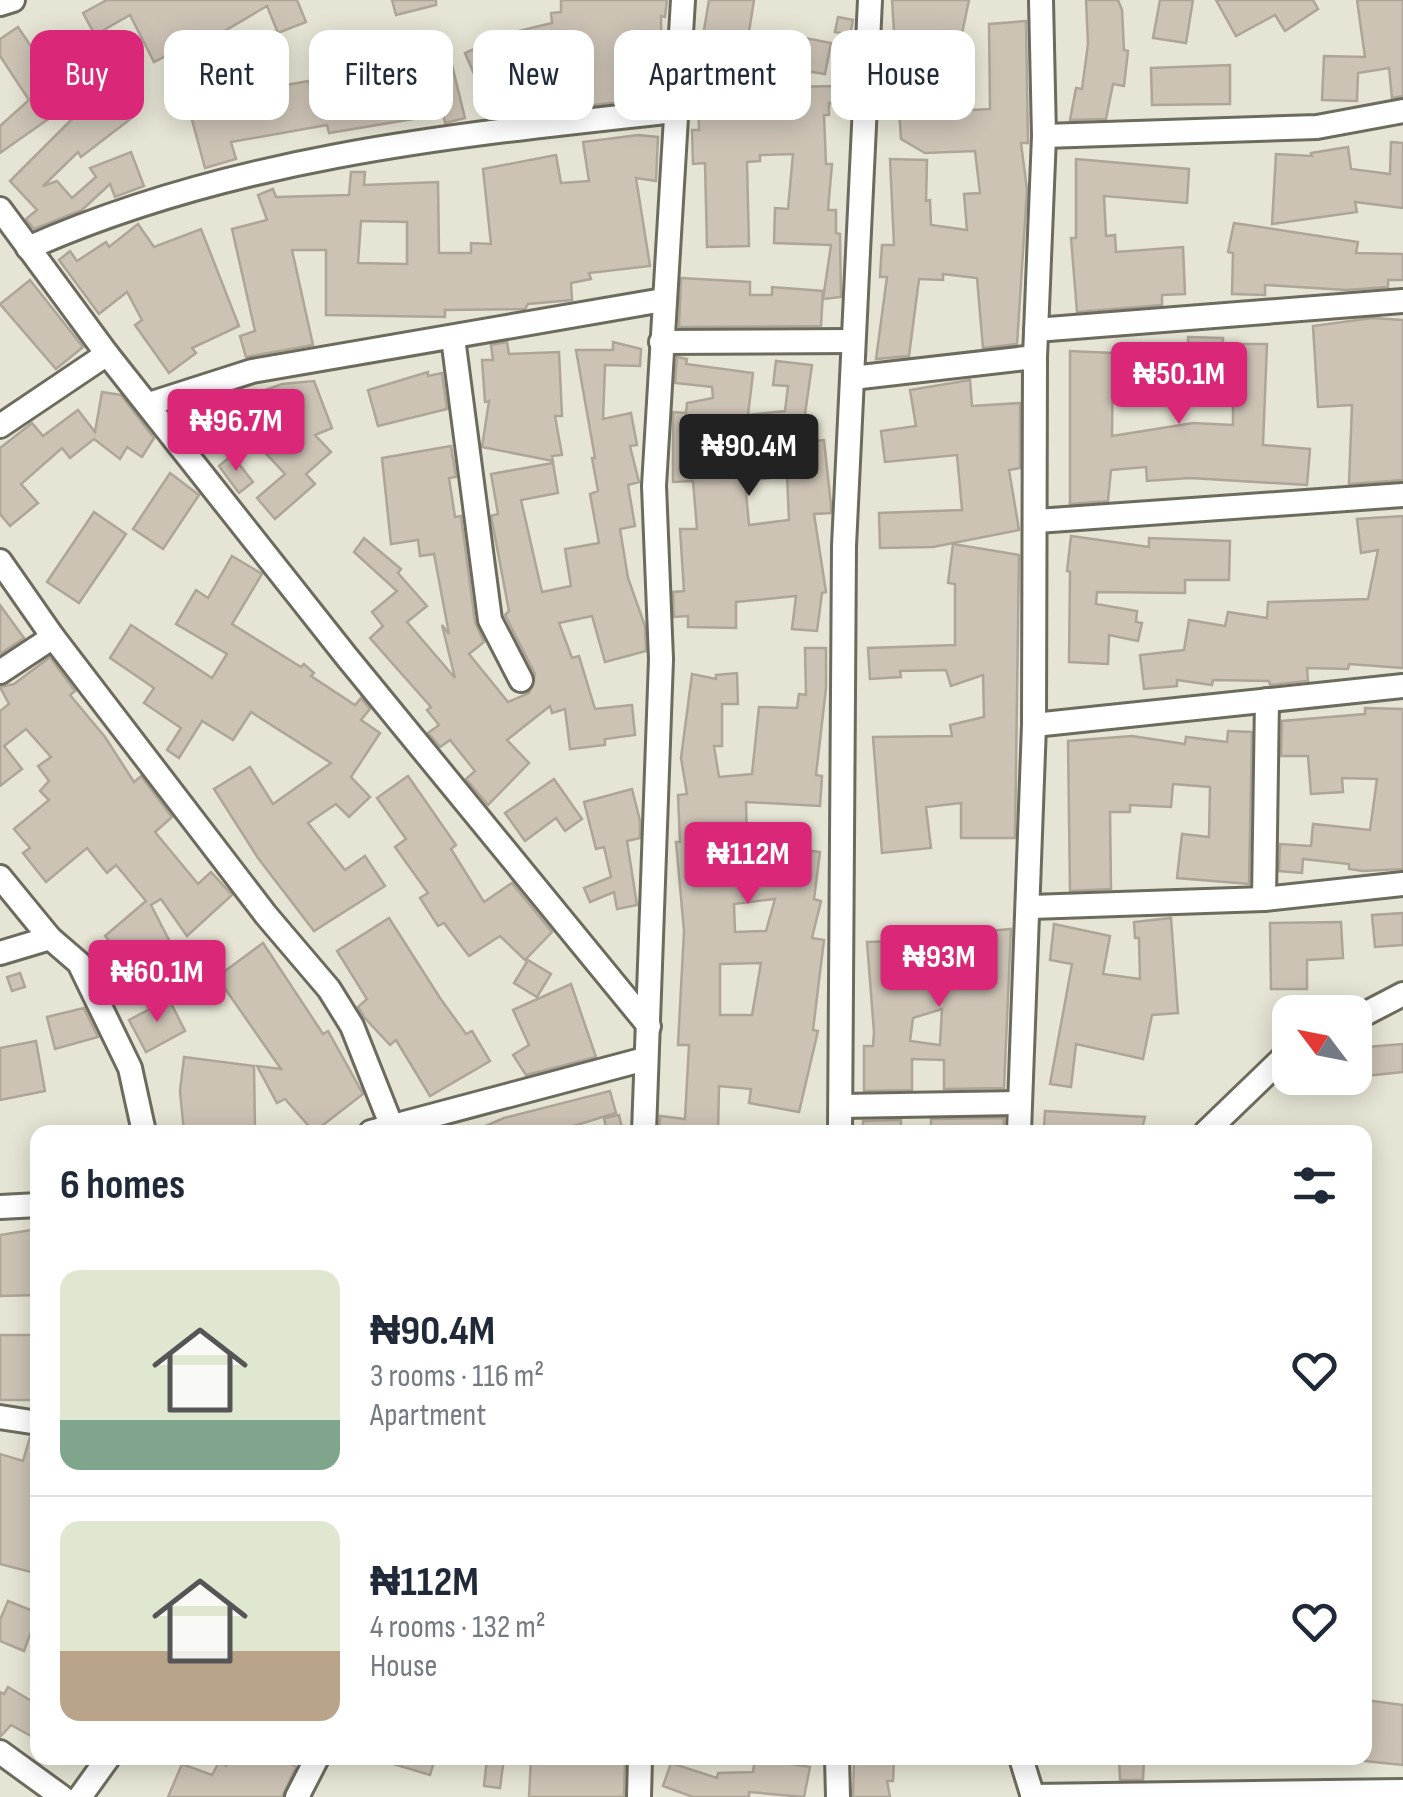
<!DOCTYPE html>
<html lang="en">
<head>
<meta charset="utf-8">
<style>
	:root { --surface:#fff; --page:#f6f6f7; --text:#1f2937; --muted:#747a83; --line:#e0e1e3; --accent:#db2777 }
	body { margin:0; font-family:"Sofia Sans Condensed",sans-serif; background:var(--page); color:var(--text); height:100vh; display:flex; flex-direction:column; font-size:38px; white-space:nowrap }
	* { box-sizing:border-box; margin:0 }
	p { font-size:32px; color:var(--muted) }
	.icon { flex:none; width:55px; height:55px; fill:none; stroke:currentColor; stroke-width:2; stroke-linecap:round; stroke-linejoin:round }
	.map { position:relative; flex:1; overflow:hidden }
	.panel { position:absolute; left:30px; top:1125px; width:1342px; height:640px; display:flex; flex-direction:column; background:var(--surface); border-radius:20px; box-shadow:0 5px 25px #0003 }
	.panel>* { flex:none }
	.banner { position:absolute; left:30px; top:30px; width:1345px; height:90px; display:flex; gap:20px }
	.needle { width:65px; rotate:302deg }
	.controls { position:absolute; left:1272px; top:995px; display:grid; gap:20px }
	.controls a { display:grid; place-items:center; width:100px; height:100px; border-radius:20px; background:var(--surface); box-shadow:0 5px 25px #0003; font-size:50px }
	.price { position:absolute; translate:-50% -85px; padding:0 22px; border-radius:10px; background:var(--accent); color:#fff; font-size:32px; line-height:65px; filter:drop-shadow(0 2px 5px #0008) }
	.price::after { content:''; position:absolute; left:50%; top:60px; width:30px; height:22px; margin-left:-15px; background:inherit; clip-path:polygon(0 0,100% 0,50% 100%) }
	.price.on { background:#222; color:#fff }
	ul { padding:0; list-style:none }
	li { display:flex; align-items:center; gap:30px; height:250px; padding:0 30px }
	li+li { border-top:2px solid var(--line) }
	li span { display:grid; place-items:center; flex:none; width:280px; height:200px; border-radius:20px; color:#555 }
	li>.icon { margin-inline-start:auto }
	span .icon { width:120px; height:120px; fill:#fffc; stroke-width:1 }
	li b { font-size:42px }
	h2 { display:flex; justify-content:space-between; align-items:center; height:120px; padding:0 30px; font-size:42px }
	.chip { padding:0 35px; border-radius:20px; background:var(--surface); box-shadow:0 5px 25px #0003; font-size:35px; line-height:90px }
	.chip.on { background:var(--accent); color:#fff }
	.map>svg:first-child { display:block }
</style>
</head>
<body>
<div class="map">
<svg width="1403" height="1797" viewBox="0 0 1403 1797">
	<rect width="100%" height="100%" fill="#e6e4d4"/>
	<g fill="#ccc3b5" stroke="#ada597" stroke-width="2.5" fill-rule="evenodd">
		<path d="M107,0H297L306,22L278,33L267,6L199,46L193,42L154,62L130,15L95,35L83,13Z"/>
		<path d="M392,0H436V5L396,15Z"/>
		<path d="M561,0H667L665,17L661,16L662,97L569,108L565,90L526,102L522,89L487,104L465,53L506,34L552,23L551,13L561,12Z"/>
		<path d="M709,0H754L748,38L795,36L831,43L825,74L700,54Z"/>
		<path d="M892,0H969L957,57L948,55L952,111L990,109L989,24L1026,21L1028,143H1021L1027,190L1017,344L983,348L977,278L943,274V280L919,279L909,356L876,359L887,277H880L882,245H894L890,159L927,160L926,201L930,200L931,225L967,230L964,194L980,193L975,151L925,153L901,139Z"/>
		<path d="M1086,0H1118L1122,10L1124,50L1128,51L1124,86L1113,84L1106,119L1070,120L1076,88L1082,89L1088,44Z"/>
		<path d="M1160,0H1193L1186,43L1153,38Z"/>
		<path d="M1216,0H1313L1318,9L1285,31L1275,15L1236,36Z"/>
		<path d="M1357,0H1403V96L1392,98L1389,68L1358,73L1357,101L1322,100L1324,56L1365,57Z"/>
		<path d="M838,17L853,20L850,35L835,32Z"/>
		<path d="M18,27L56,84L59,82L74,101L0,153V126L29,100L0,56V39Z"/>
		<path d="M241,52L251,91L309,81L311,94L402,77L398,63L415,59L419,74L450,57L465,118L445,123L443,114L329,133L327,125L231,142L236,159L205,168L185,94L211,92L203,62Z"/>
		<path d="M1230,65V104L1152,105L1151,68Z"/>
		<path d="M837,76L851,78L850,106L829,103V115H824L826,164H832L828,210H836V233L840,234L841,297L823,299L831,245L774,243L775,208L788,209L793,154L760,155V161L747,162L749,246L707,247L705,163L693,164L692,130H699L698,89L836,86Z"/>
		<path d="M112,90L133,117L81,157L78,152L43,186L57,181L72,198L96,177L90,168L131,152L144,186L115,197L110,184L82,210L34,229L26,219L37,210L10,181L81,110L83,112Z"/>
		<path d="M638,135L658,137L656,181L636,178L650,266L589,273L591,279L571,283L572,300L528,304L525,309L445,310V317L326,315V250H292L313,345L246,357L240,336L255,331L232,229L267,220L258,195L273,189L276,197L349,195L351,172H365L364,185L438,182L439,253H471V243L491,244L483,169L556,155L561,183L589,181L583,142ZM361,221L407,222V264L358,263Z"/>
		<path d="M1391,142L1403,143V208L1355,202L1357,212L1272,224L1276,154L1312,156L1311,153L1348,147L1351,169L1390,174Z"/>
		<path d="M1076,159L1189,169L1187,203L1104,196L1106,236L1115,235L1116,252L1183,247L1185,294L1162,295V305L1077,312L1071,238H1076Z"/>
		<path d="M1234,223L1358,242L1356,253L1403,254V280H1388V287L1346,290L1265,285V295L1232,294L1233,253L1228,252Z"/>
		<path d="M138,224L154,247L201,229L239,326L192,348L196,353L169,373L135,325L142,320L127,292L99,314L59,260L70,251L77,261L106,242L109,247Z"/>
		<path d="M681,278L750,282V295H772V287L823,291L821,326L679,327Z"/>
		<path d="M30,280L83,347L56,369L0,304Z"/>
		<path d="M1372,318L1403,320V480L1349,484L1352,405L1318,407L1313,326Z"/>
		<path d="M1188,337L1223,338V344H1267L1263,445L1310,449L1307,485L1190,478L1147,481L1146,467L1111,470L1108,501L1070,504V351L1113,353L1112,436L1193,423L1233,425V393L1190,392Z"/>
		<path d="M507,342L509,354L559,352L562,416H555L562,455L552,456L553,461L482,447L489,401L485,402L482,360H493L491,345Z"/>
		<path d="M613,342L641,349L640,366L605,365L603,419L631,413L637,445L630,446L639,482L628,485L635,526L620,529L628,578L645,626L646,651L605,662L592,616L559,623L572,658L579,656L595,709L632,705L635,735L605,739V745L570,749L565,709L552,713L550,706L507,740L529,763L488,805L466,779L475,771L450,740L440,747L428,733L439,725L427,710L431,707L370,638L383,626L372,612L397,591L354,552L364,538L401,569L398,573L427,606L407,622L455,678L442,625L449,634L434,554L420,556L418,540L391,544L382,458L451,446L456,477L449,478L455,517L461,516L475,622L484,642L469,654L508,702L529,693L535,674L505,615L509,611L491,516L498,514L491,474L553,463L558,493L521,500L542,592L571,586L565,549L599,543L590,494L598,491L592,458H595L576,350H613Z"/>
		<path d="M677,357L687,359L686,364L753,373L748,415L785,411L788,386L773,385L776,361L812,365L801,442L824,440L831,505V513L814,514L826,592L822,593L817,631L792,629L796,596L736,602V628L688,627V616L674,617L673,592L684,591L680,529H697L693,481L673,482V412L686,413L687,403L713,398L712,387L675,383ZM787,476L789,520L749,525L745,481Z"/>
		<path d="M428,372V376L442,373L447,409L378,426L368,390Z"/>
		<path d="M970,380L972,406L1020,403V468L1009,470L1019,530L933,547L880,548L879,513L962,510L957,455L885,462L881,431L916,426L910,390Z"/>
		<path d="M314,381L332,428L315,435L331,452L306,474L315,484L275,519L257,498L285,474L228,413L249,396L282,384Z"/>
		<path d="M102,392L121,395L154,438L142,457L127,447L120,459L94,439L70,458L62,448L21,484L38,503L10,526L0,514V448L32,423L43,436L78,410L95,432Z"/>
		<path d="M232,455L253,482L239,493L219,466Z"/>
		<path d="M170,473L199,495L163,549L133,529Z"/>
		<path d="M94,512L126,534L79,603L47,582Z"/>
		<path d="M1403,516V668L1349,664L1348,669L1307,668L1308,681L1270,685L1269,681L1213,680L1212,685L1177,680V686L1144,689L1140,655L1184,650L1189,620L1225,626L1228,612L1267,618L1268,602L1368,599L1378,550L1361,553L1357,519Z"/>
		<path d="M1071,536L1149,547V538L1230,541L1229,580H1185V593L1097,592L1096,604L1137,611L1136,622L1142,623L1138,641L1109,635L1108,664L1069,662L1070,572L1067,571Z"/>
		<path d="M953,544L1019,555L1015,838H961V803L926,807L931,848L882,853L873,737L952,736L950,725L984,717L983,675L951,686L946,670L900,671L901,677L870,679L868,648L955,645V584L948,583Z"/>
		<path d="M232,556L262,574L232,624L301,667L304,664L314,673L311,676L355,705L361,698L370,709L361,720L380,733L351,777L370,797L349,817L336,804L308,823L345,870L365,856L385,886L314,931L258,858L214,789L250,767L273,804L331,763L251,712L233,740L202,721L179,758L167,750L181,728L144,703L154,688L110,658L131,625L212,678L227,654L176,624L196,590L208,598Z"/>
		<path d="M0,605L24,638L0,654Z"/>
		<path d="M805,648H826V688L816,775L822,776L820,806L746,802L747,842L820,852L814,899L821,901L812,938L824,940L813,1030L818,1031L799,1112L749,1103L751,1089L719,1086L718,1132H659L660,1116L685,1119L689,1045H678L684,931L676,842H680L678,795L687,794L681,758L692,674L716,679V675L737,673L738,704H722V746H714L719,777L752,774L759,707L797,708L799,694L806,695ZM775,899L766,931L735,932L734,904ZM761,963L752,1015H720V964Z"/>
		<path d="M50,657L75,691L70,695L105,737L134,782L141,776L172,817L155,832L198,884L211,872L232,895L187,936L161,899L151,905L171,944L147,956L150,962L136,973L105,936L146,901L116,865L107,873L87,848L46,882L23,853L30,848L14,829L49,800L40,791L49,781L38,766L51,757L26,729L4,746L22,769L0,786V711L9,704L0,687L14,684Z"/>
		<path d="M1365,708L1403,709V869L1363,871L1349,869V864L1303,859L1302,873L1279,871L1280,844L1311,846L1313,824L1370,830L1377,779L1342,778L1343,792L1311,794L1308,756H1281L1282,721L1365,714Z"/>
		<path d="M1228,731L1252,732L1249,884L1177,878L1182,834L1209,837L1210,787L1173,784L1171,807L1130,805V812H1110L1111,889L1070,891L1068,741L1132,736L1185,744L1186,737L1227,742Z"/>
		<path d="M408,776L456,845L451,849L484,902L512,883L552,932L525,960L500,936L469,956L444,923L438,926L420,898L428,893L395,847L406,839L377,798Z"/>
		<path d="M554,779L582,819L565,831L556,818L525,841L505,813Z"/>
		<path d="M632,789L640,821V838L627,841L637,905L617,909L614,892L590,902L584,888L611,877L604,847L596,849L584,802Z"/>
		<path d="M1403,913V945L1375,947L1372,915Z"/>
		<path d="M389,918L440,998L466,1034L472,1031L490,1061L430,1096L396,1040L390,1045L364,1017L358,1007L367,999L337,951Z"/>
		<path d="M1171,918L1178,1013L1152,1015L1143,1059L1076,1044L1071,1087L1050,1084L1072,964L1050,960L1054,924L1110,936L1103,974L1140,979L1139,938H1135L1134,922Z"/>
		<path d="M1341,922L1343,958L1307,960V989H1271L1270,923Z"/>
		<path d="M1011,929L1004,1088L944,1089V1060L912,1059V1090L864,1091V1046H873L874,1032L867,942L948,939V935ZM942,1009L940,1045L910,1041L913,1018Z"/>
		<path d="M263,943L323,1034L328,1031L363,1094L314,1132L285,1099L277,1103L257,1066L281,1069L217,977Z"/>
		<path d="M528,960L551,974L537,997L514,983Z"/>
		<path d="M20,973L25,987L12,991L7,977Z"/>
		<path d="M571,984L596,1057L526,1075L513,1055L529,1045L513,1010Z"/>
		<path d="M169,999L185,1031L146,1052L129,1020Z"/>
		<path d="M84,1008L98,1037L55,1049L47,1017Z"/>
		<path d="M36,1041L45,1091L0,1100V1048Z"/>
		<path d="M1403,1044V1072L1355,1077V1048Z"/>
		<path d="M184,1057L254,1066L255,1132H184L180,1091Z"/>
		<path d="M610,1091L616,1113L554,1132H478V1129L504,1118Z"/>
		<path d="M1045,1111L1145,1117L1141,1132H1065L1066,1128L1044,1127Z"/>
		<path d="M619,1115L623,1132H607L604,1118Z"/>
		<path d="M1004,1118L1003,1132L931,1129V1119Z"/>
		<path d="M901,1120V1132H863V1121Z"/>
		<path d="M38,1229V1295L0,1296V1235Z"/>
		<rect x="0" y="1335" width="38" height="65"/>
		<path d="M30,1437L38,1438V1547L31,1572L0,1564V1454L23,1461Z"/>
		<path d="M8,1601L38,1613L24,1651L0,1641V1620Z"/>
		<path d="M8,1687L38,1705V1740L11,1725L0,1737V1692L4,1694Z"/>
		<path d="M1365,1700L1403,1705V1765L1365,1761Z"/>
		<path d="M231,1758H280L296,1767L282,1797H168L182,1764L212,1775L219,1762L226,1766Z"/>
		<path d="M384,1758H435L430,1775L383,1761Z"/>
		<path d="M487,1758H504L500,1788L484,1786Z"/>
		<path d="M531,1758H625L624,1797H529Z"/>
		<path d="M755,1758L810,1767L804,1797L749,1792V1797H693L663,1786L671,1763L717,1778L718,1773L753,1772Z"/>
		<path d="M854,1758H894L893,1781H887L890,1797H853Z"/>
		<path d="M1119,1758H1144L1143,1780H1120Z"/>
	</g>
	<g fill="none" stroke-linecap="round" stroke-linejoin="round">
		<g stroke="#6d6b5d" stroke-width="28">
			<g id="street">
				<path d="M0,4L13,0"/>
				<path d="M1044,136L1317,127L1403,111"/>
				<path d="M0,209L107,354L346,656L649,1026"/>
				<path d="M28,248C233,157 454,135 675,111"/>
				<path d="M1036,330L1403,301"/>
				<path d="M453,338L490,620L521,680"/>
				<path d="M661,342L852,341"/>
				<path d="M852,378L1035,357"/>
				<path d="M149,404L252,371L663,300"/>
				<path d="M0,426L107,354"/>
				<path d="M1037,521L1403,495"/>
				<path d="M0,561L53,637L266,915L329,989L352,1026L394,1132"/>
				<path d="M0,672L53,637"/>
				<path d="M1034,725L1403,686"/>
				<path d="M0,877L50,938L79,963L130,1068L144,1132"/>
				<path d="M1264,899L1267,700"/>
				<path d="M1031,907L1264,899L1403,884"/>
				<path d="M0,953L50,938"/>
				<path d="M1355,1019L1403,994"/>
				<path d="M841,1106L1019,1103"/>
				<path d="M371,1132L645,1059"/>
				<path d="M644,1132L661,659L654,486L683,0"/>
				<path d="M840,1132L844,546L870,0"/>
				<path d="M1019,1132L1034,725L1035,357L1044,136L1041,0"/>
				<path d="M1206,1132L1290,1051"/>
				<path d="M0,1207L38,1205"/>
				<path d="M0,1417L38,1423"/>
				<path d="M0,1752L62,1797"/>
				<path d="M837,1758L838,1797"/>
				<path d="M1021,1758L1033,1797"/>
				<path d="M1032,1796L1403,1791"/>
				<path d="M80,1797L108,1758"/>
				<path d="M297,1797L317,1758"/>
				<path d="M639,1797L640,1758"/>
			</g>
		</g>
		<use href="#street" stroke="#fff" stroke-width="22"/>
	</g>
</svg>
<div class="controls">
<a><svg class="needle" viewBox="-14 -14 28 28"><path d="M0-13l5 13h-10z" fill="#e53935"/><path d="M0 13l5-13h-10z" fill="#747a83"/></svg></a>
</div>
<b class="price" style="left:1179px;top:427px">₦50.1M</b>
<b class="price" style="left:236px;top:474px">₦96.7M</b>
<b class="price on" style="left:749px;top:499px">₦90.4M</b>
<b class="price" style="left:748px;top:907px">₦112M</b>
<b class="price" style="left:939px;top:1010px">₦93M</b>
<b class="price" style="left:157px;top:1025px">₦60.1M</b>
<div class="banner">
<a class="chip on">Buy</a>
<a class="chip">Rent</a>
<a class="chip">Filters</a>
<a class="chip">New</a>
<a class="chip">Apartment</a>
<a class="chip">House</a>
</div>
<section class="panel">
<h2>6 homes<svg class="icon" aria-label="filters" viewBox="0 0 24 24"><path d="M4 7h16M4 17h16"/><circle cx="9" cy="7" r="2"/><circle cx="15" cy="17" r="2"/></svg></h2>
<ul>
<li><span style="background:linear-gradient(#dfe7d0 75%,#7fa58c 0)"><svg class="icon" aria-label="home" viewBox="0 0 24 24"><path d="M3 11l9-7 9 7M6 9v11h12V9"/></svg></span><div><b>₦90.4M</b><p>3 rooms · 116 m²</p><p>Apartment</p></div><svg class="icon" aria-label="heart" viewBox="0 0 24 24"><path d="M12 20l-8-8c-3-5 5-10 8-4 3-6 11-1 8 4z"/></svg></li>
<li><span style="background:linear-gradient(#dfe7d0 65%,#b9a48a 0)"><svg class="icon" aria-label="home" viewBox="0 0 24 24"><path d="M3 11l9-7 9 7M6 9v11h12V9"/></svg></span><div><b>₦112M</b><p>4 rooms · 132 m²</p><p>House</p></div><svg class="icon" aria-label="heart" viewBox="0 0 24 24"><path d="M12 20l-8-8c-3-5 5-10 8-4 3-6 11-1 8 4z"/></svg></li>
</ul>
</section>
</div>
</body>
</html>
